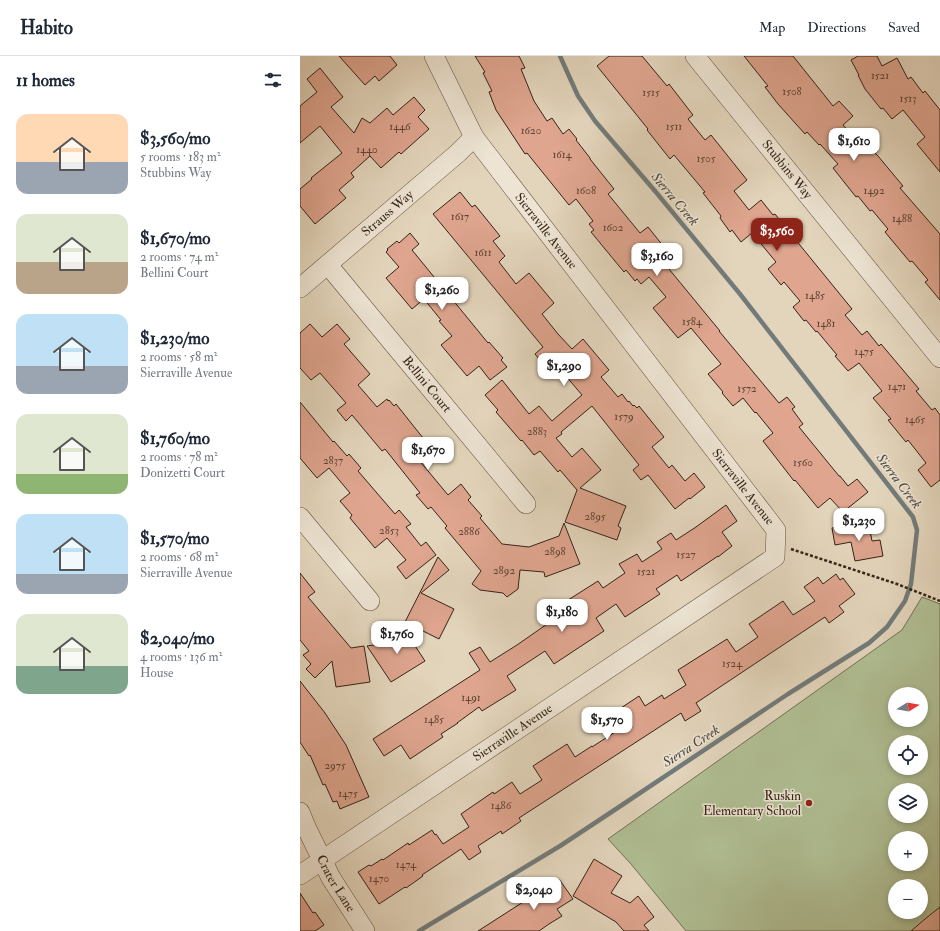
<!DOCTYPE html>
<html lang="en">
<head>
<meta charset="utf-8">
<style>
	:root { --surface:#fff; --page:#f2f2f3; --text:#1f2937; --muted:#747a83; --line:#e0e1e3; --accent:#8f2418 }
	body { margin:0; font-family:"IM FELL Double Pica",serif; background:var(--page); color:var(--text); height:100vh; display:flex; flex-direction:column; font-size:15px; white-space:nowrap }
	* { box-sizing:border-box; margin:0 }
	p { font-size:13px; color:var(--muted) }
	.icon { flex:none; width:22px; height:22px; fill:none; stroke:currentColor; stroke-width:2; stroke-linecap:round; stroke-linejoin:round }
	.map { position:relative; flex:1; overflow:hidden }
	.sheet { display:flex; flex-direction:column; background:var(--surface); width:300px }
	.sheet>* { flex:none }
	.needle { width:26px; rotate:79deg }
	.buttons { position:absolute; left:588px; top:631px; display:grid; gap:8px }
	.buttons a { display:grid; place-items:center; width:40px; height:40px; border-radius:50%; background:var(--surface); box-shadow:0 2px 6px #0003; font-size:20px }
	.price { position:absolute; translate:-50% -34px; padding:0 9px; border-radius:8px; background:#fff; color:#222; font-size:13px; line-height:26px; filter:drop-shadow(0 1px 2px #0008) }
	.price::after { content:''; position:absolute; left:50%; top:24px; width:12px; height:9px; margin-left:-6px; background:inherit; clip-path:polygon(0 0,100% 0,50% 100%) }
	.price.active { background:var(--accent); color:#fff }
	ul { padding:0; list-style:none }
	li { display:flex; align-items:center; gap:12px; height:100px; padding:0 16px }
	li span { display:grid; place-items:center; flex:none; width:112px; height:80px; border-radius:12px; color:#555 }
	li>.icon { margin-inline-start:auto }
	span .icon { width:48px; height:48px; fill:#fffc; stroke-width:1 }
	li b { font-size:17px }
	h2 { display:flex; justify-content:space-between; align-items:center; height:48px; padding:0 16px; font-size:17px }
	header { display:flex; align-items:center; gap:24px; box-sizing:border-box; height:56px; padding:0 20px; background:var(--surface); border-bottom:1px solid var(--line) }
	header strong { font-size:19px }
	nav { display:flex; gap:22px; margin-inline-start:auto; font-size:14px }
	main { display:flex; flex:1; min-height:0 }
	.map>svg:first-child { display:block }
</style>
</head>
<body>
<header>
<strong>Habito</strong>
<nav><a>Map</a><a>Directions</a><a>Saved</a></nav>
</header>
<main>
<section class="sheet">
<h2>11 homes<svg class="icon" aria-label="filters" viewBox="0 0 24 24"><path d="M4 7h16M4 17h16"/><circle cx="9" cy="7" r="2"/><circle cx="15" cy="17" r="2"/></svg></h2>
<ul>
<li><span style="background:linear-gradient(#ffd9b3 60%,#9aa5b1 0)"><svg class="icon" aria-label="home" viewBox="0 0 24 24"><path d="M3 11l9-7 9 7M6 9v11h12V9"/></svg></span><div><b>$3,560/mo</b><p>5 rooms · 183 m²</p><p>Stubbins Way</p></div></li>
<li><span style="background:linear-gradient(#dfe7d0 60%,#b9a48a 0)"><svg class="icon" aria-label="home" viewBox="0 0 24 24"><path d="M3 11l9-7 9 7M6 9v11h12V9"/></svg></span><div><b>$1,670/mo</b><p>2 rooms · 74 m²</p><p>Bellini Court</p></div></li>
<li><span style="background:linear-gradient(#bfe0f5 65%,#9aa5b1 0)"><svg class="icon" aria-label="home" viewBox="0 0 24 24"><path d="M3 11l9-7 9 7M6 9v11h12V9"/></svg></span><div><b>$1,230/mo</b><p>2 rooms · 58 m²</p><p>Sierraville Avenue</p></div></li>
<li><span style="background:linear-gradient(#dfe7d0 75%,#8fb573 0)"><svg class="icon" aria-label="home" viewBox="0 0 24 24"><path d="M3 11l9-7 9 7M6 9v11h12V9"/></svg></span><div><b>$1,760/mo</b><p>2 rooms · 78 m²</p><p>Donizetti Court</p></div></li>
<li><span style="background:linear-gradient(#bfe0f5 75%,#9aa5b1 0)"><svg class="icon" aria-label="home" viewBox="0 0 24 24"><path d="M3 11l9-7 9 7M6 9v11h12V9"/></svg></span><div><b>$1,570/mo</b><p>2 rooms · 68 m²</p><p>Sierraville Avenue</p></div></li>
<li><span style="background:linear-gradient(#dfe7d0 65%,#7fa58c 0)"><svg class="icon" aria-label="home" viewBox="0 0 24 24"><path d="M3 11l9-7 9 7M6 9v11h12V9"/></svg></span><div><b>$2,040/mo</b><p>4 rooms · 136 m²</p><p>House</p></div></li>
</ul>
</section>
<div class="map">
<svg width="640" height="875" viewBox="0 0 640 875">
	<rect width="100%" height="100%" fill="#e3d5bc"/>
	<filter id="stains"><feTurbulence type="fractalNoise" baseFrequency=".005" numOctaves="4"/><feColorMatrix values="0 0 0 0 .2 0 0 0 0 .09 0 0 0 0 .02 0 0 0 .5 -.17"/></filter>
	<radialGradient id="worn" r=".72"><stop offset=".6" stop-color="#630" stop-opacity="0"/><stop offset="1" stop-color="#630" stop-opacity=".3"/></radialGradient>
	<path fill="#b0be93" stroke="#727055" fill-rule="evenodd" d="M622,541L640,548V875H386L331,808L308,783L602,574ZM595,638H621V664H595ZM595,686H621V712H595ZM595,734H621V760H595ZM595,782H621V808H595ZM595,830H621V856H595Z"/>
	<g fill="none" stroke-linecap="round" stroke-linejoin="round">
		<path stroke="#727b7a" stroke-width="4.5" d="M119,875L260,790L319,751L488,638L569,587L587,571L605,545L611,528L617,474L613,461L440,238L355,135L295,65L278,40L260,0"/>
	</g>
	<g fill="#dfa58f" stroke="#352317">
		<path d="M39,0H90L97,9L79,25L75,20L65,29Z"/>
		<path d="M175,0H219L225,12L221,13L234,45L247,65L252,62L263,78L269,73L277,83L276,84L290,102V103L314,133L308,138L340,177L348,171L372,201L364,207L420,275H419L479,347L487,341L495,351L492,353L503,368L499,371L539,420H540L548,430L557,423L568,436L543,456L530,442L518,452L495,424L494,425L463,385L473,377L456,356L455,357L443,342L433,350L422,337L423,336L408,318L421,308L391,272L378,282L353,252L366,241L349,221L341,228L337,223L335,225L326,214L324,216L291,176L294,174L289,168L293,165L276,143L269,149L227,97L225,98L196,54L189,36L192,35L183,17L185,16Z"/>
		<path d="M309,0H342L367,30L369,28L393,59L388,63L405,84L411,79L447,124L434,135L449,154L461,144L473,159L475,158L486,172L552,253L545,259L562,279L567,275L579,290L581,288L619,333L616,335L632,354L635,352L640,359V425V424L631,431L618,414L626,407L608,384L606,386L601,380L588,364L591,363L573,342L582,335L559,307L548,315L535,300L537,299L517,275L516,276L506,264L504,265L493,251L500,245L484,226L481,229L468,213L476,206L452,177L441,186L432,174L430,176L420,162L421,160L403,137L405,136L374,99L370,103L347,74L348,73L297,10Z"/>
		<path d="M444,0H493L533,50L539,45L553,60L543,69L560,88L567,82L578,95L575,97L578,100L603,130L600,132L640,178V244L625,226L628,224L612,205L610,206L585,176L588,173L572,154L570,155L558,140L556,141L533,112L538,108L520,88L519,89L507,76L505,78L478,48L465,31L468,30Z"/>
		<path d="M558,0H577L582,10L597,2L608,23L611,21L623,37L625,35L640,54V116L617,88L625,81L603,54L592,63L583,52L581,53L565,33L558,19H559L551,4Z"/>
		<path d="M20,12L43,41L31,51L54,77L62,62L70,67L87,52L93,59L114,41L125,54L118,61L129,73L101,98L99,96L81,112L70,100L51,117L54,121L39,134L46,142L15,168L0,150V133L12,123L11,122L42,97L20,70L0,87V50L17,36L7,23Z"/>
		<path d="M160,136L172,151L175,149L200,180L193,185L205,200L199,206L216,228L229,217L254,247L242,258L258,278L272,293L283,283L309,314L301,321L318,341L322,338L328,346L329,345L333,350L334,349L337,352L339,350L364,381L352,391L369,412L372,409L385,425L394,417L405,431L390,443L389,442L375,453L348,419L341,424L333,414L339,409L292,350L261,376L262,378L256,382L272,401L282,392L301,414L280,432L326,450L318,470L321,472L317,484L265,466L277,434L260,414L258,416L240,395L234,399L222,384L221,385L196,356L198,354L185,339L202,324L229,358L239,350L252,365L282,339L254,306L246,312L235,298L243,291L133,158Z"/>
		<path d="M110,177L119,188L112,194L188,287L189,286L203,302L201,304L207,311L190,324L179,310L167,320L141,289L152,280L139,265L141,264L124,243L112,253L86,222L99,211L86,196L88,194L87,193L97,185L99,187Z"/>
		<path d="M10,268L22,281L37,268L50,283L44,288L70,318L58,329L77,351L87,343L88,345L89,344L94,350L96,348L127,387L114,398L148,439L161,428L171,441L168,444L182,460L180,462L202,488L229,491L259,480L264,467L280,508L245,521L244,516L220,514L218,533L207,541L203,537L180,534L172,528L181,515L145,472L147,470L131,451L128,453L116,439L120,437L85,393L82,395L52,359L46,365L37,354L46,347L20,317L11,324L0,312V277Z"/>
		<path d="M0,346L33,386L34,385L47,400L49,398L61,412L58,415L95,458L99,454L111,468L106,471L121,490L126,486L136,499L106,523L97,511L106,504L87,482L75,492L50,462L52,459L40,445L50,437L29,412L17,422L0,402Z"/>
		<path d="M426,449L437,465L422,476L432,490L418,501V500L381,525L377,519L356,533L360,538L325,561L316,548L296,562L304,575L254,608L245,595L207,620L216,634L182,655L179,651L157,667H158L141,678L143,681L110,703L101,689L84,700L73,683L180,614L169,597L180,591L190,606L217,589L260,559L257,551L298,525L303,532L325,517L319,508L337,498L342,506L362,493L357,486L371,477L376,484L396,471Z"/>
		<path d="M550,469L551,472L569,469L572,485L580,484L583,500L555,505L551,486L535,489L532,472Z"/>
		<path d="M138,501L149,514L121,537L154,553L139,583L105,566Z"/>
		<path d="M0,517L15,536L8,541L51,592L64,590L70,626L36,631L32,605L15,622L6,613L11,608L3,599L9,595L0,584Z"/>
		<path d="M536,518L540,524L543,522L555,538L539,550L544,556L529,567L525,561L396,647L401,655L385,665L381,657L219,762L221,765L202,778L201,775L178,790L181,796L169,804L161,793L122,819L123,820L106,832L105,831L79,848L58,816L69,809L71,810L82,803L83,804L108,787L109,789L132,774L135,779L136,778L143,788L169,771L161,758L193,736L194,738L212,726L220,738L242,724L233,710L267,688L275,701L292,690V691L315,676L306,662L339,640L345,650L362,639L364,643L386,629L378,614L427,583L436,596L458,581L449,568L483,545L493,559L515,545L504,531L518,521L523,528Z"/>
		<path d="M104,573L125,605L91,626L67,590L81,588Z"/>
		<path d="M0,625L25,657L46,689L69,741L40,753L37,745L33,746L25,728L23,729L10,699L9,700L0,686Z"/>
		<path d="M294,803L322,820L311,837L330,847L338,840L354,861L344,869L349,875H324L316,866L273,840Z"/>
		<path d="M259,823L273,843L257,853L262,860L249,868L239,875H178Z"/>
		<path d="M0,837L13,857L15,856L24,869L15,875H0Z"/>
		<path d="M640,851V875H611L625,863Z"/>
	</g>
	<g fill="none" stroke-linecap="round" stroke-linejoin="round">
		<g stroke="#605040" stroke-width="20">
			<g id="street">
				<path id="s1" d="M395,0L640,302"/>
				<path id="s2" d="M28,209L226,448"/>
				<path id="s3" d="M0,232L158,97L174,81"/>
				<path d="M0,461L70,545"/>
				<path id="s4" d="M0,756L7,773L31,822L65,875"/>
				<path id="s5" d="M0,819L475,501L476,474L174,81L134,0"/>
			</g>
		</g>
		<path stroke="#352317" stroke-width="2.5" stroke-dasharray="3 2" stroke-linecap="butt" d="M491,493L597,528L640,545"/>
		<use href="#street" stroke="#ede4d3" stroke-width="19"/>
	</g>
	<circle fill="#8f2418" stroke="#ede4d3" stroke-width="1.5" cx="509" cy="747" r="4"/>
	<g text-anchor="middle" dominant-baseline="central" stroke-width="3" stroke-linejoin="round" paint-order="stroke">
		<g font-size="11" fill="#604435">
			<text x="580" y="19">1521</text>
			<text x="492" y="35">1508</text>
			<text x="351" y="36">1515</text>
			<text x="608" y="42">1513</text>
			<text x="100" y="70">1446</text>
			<text x="374" y="70">1511</text>
			<text x="231" y="74">1620</text>
			<text x="67" y="93">1440</text>
			<text x="262" y="98">1614</text>
			<text x="406" y="102">1505</text>
			<text x="286" y="134">1608</text>
			<text x="574" y="134">1492</text>
			<text x="160" y="160">1617</text>
			<text x="602" y="162">1488</text>
			<text x="313" y="171">1602</text>
			<text x="183" y="196">1611</text>
			<text x="515" y="239">1485</text>
			<text x="392" y="265">1584</text>
			<text x="526" y="267">1481</text>
			<text x="564" y="295">1475</text>
			<text x="597" y="330">1471</text>
			<text x="447" y="332">1572</text>
			<text x="324" y="360">1579</text>
			<text x="615" y="363">1465</text>
			<text x="237" y="375">2883</text>
			<text x="33" y="404">2837</text>
			<text x="503" y="406">1560</text>
			<text x="295" y="460">2895</text>
			<text x="89" y="474">2853</text>
			<text x="169" y="475">2886</text>
			<text x="255" y="495">2898</text>
			<text x="386" y="498">1527</text>
			<text x="204" y="514">2892</text>
			<text x="346" y="515">1521</text>
			<text x="432" y="607">1524</text>
			<text x="171" y="641">1491</text>
			<text x="134" y="663">1485</text>
			<text x="35" y="709">2975</text>
			<text x="48" y="737">1475</text>
			<text x="201" y="749">1486</text>
			<text x="106" y="808">1474</text>
			<text x="79" y="822">1470</text>
		</g>
		<g font-size="13" fill="#352317" stroke="#ede4d3">
			<text stroke="none"><textPath href="#s1" startOffset="146">Stubbins Way</textPath></text>
			<text stroke="none"><textPath href="#s3" startOffset="115">Strauss Way</textPath></text>
			<text transform="translate(246 175) rotate(52)">Sierraville Avenue</text>
			<text stroke="none"><textPath href="#s2" startOffset="155">Bellini Court</textPath></text>
			<text transform="translate(443 431) rotate(52)">Sierraville Avenue</text>
			<text stroke="none"><textPath href="#s5" startOffset="256">Sierraville Avenue</textPath></text>
			<text stroke="none"><textPath href="#s4" startOffset="80">Crater Lane</textPath></text>
		</g>
		<g font-size="13" fill="#352317" stroke="#ede4d3" text-anchor="end">
			<text x="501" y="740">Ruskin<tspan x="501" dy="15">Elementary School</tspan></text>
		</g>
		<g font-size="14" font-style="italic" fill="#4e4840" stroke="#ede4d3">
			<text transform="translate(375 143) rotate(50)">Sierra Creek</text>
			<text transform="translate(599 425) rotate(53)">Sierra Creek</text>
			<text transform="translate(391 690) rotate(-33)">Sierra Creek</text>
		</g>
	</g>
	<rect width="100%" height="100%" filter="url(#stains)"/>
	<rect width="100%" height="100%" fill="url(#worn)"/>
</svg>
<div class="buttons">
<a><svg class="needle" viewBox="-14 -14 28 28"><path d="M0-13l5 13h-10z" fill="#e53935"/><path d="M0 13l5-13h-10z" fill="#747a83"/></svg></a>
<a><svg class="icon" aria-label="locate" viewBox="0 0 24 24"><circle cx="12" cy="12" r="6"/><path d="M12 2v4M12 18v4M2 12h4M18 12h4"/></svg></a>
<a><svg class="icon" aria-label="layers" viewBox="0 0 24 24"><path d="M12 4l9 5-9 5-9-5zM3 14l9 5 9-5"/></svg></a>
<a>+</a>
<a>−</a>
</div>
<b class="price" style="left:554px;top:106px">$1,610</b>
<b class="price active" style="left:477px;top:196px">$3,560</b>
<b class="price" style="left:357px;top:221px">$3,160</b>
<b class="price" style="left:142px;top:255px">$1,260</b>
<b class="price" style="left:264px;top:331px">$1,290</b>
<b class="price" style="left:128px;top:415px">$1,670</b>
<b class="price" style="left:559px;top:486px">$1,230</b>
<b class="price" style="left:262px;top:577px">$1,180</b>
<b class="price" style="left:97px;top:599px">$1,760</b>
<b class="price" style="left:307px;top:685px">$1,570</b>
<b class="price" style="left:234px;top:855px">$2,040</b>
</div>
</main>
</body>
</html>
